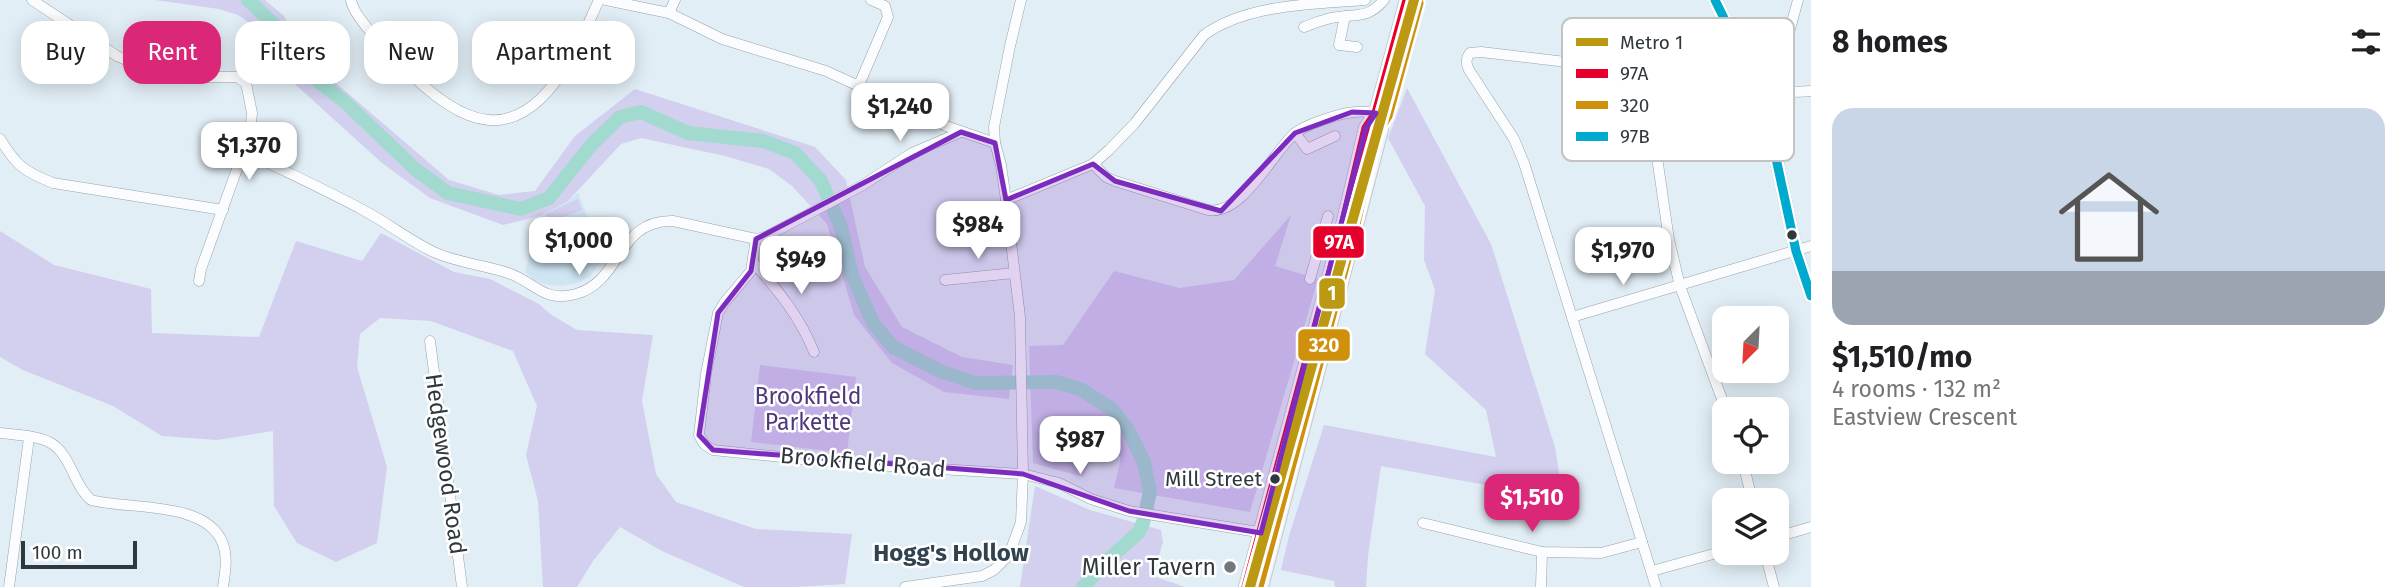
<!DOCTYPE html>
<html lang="en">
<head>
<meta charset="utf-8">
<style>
	:root { --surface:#fff; --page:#f2f2f2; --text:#202124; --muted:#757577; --line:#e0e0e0; --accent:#db2777 }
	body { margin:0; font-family:"Fira Sans",sans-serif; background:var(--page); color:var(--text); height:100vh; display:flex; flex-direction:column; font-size:26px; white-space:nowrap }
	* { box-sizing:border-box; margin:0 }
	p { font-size:23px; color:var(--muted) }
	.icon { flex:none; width:38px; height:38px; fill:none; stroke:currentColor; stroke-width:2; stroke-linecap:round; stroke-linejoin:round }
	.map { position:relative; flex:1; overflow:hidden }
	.panel { display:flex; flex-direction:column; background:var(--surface); width:595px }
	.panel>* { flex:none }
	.guide { position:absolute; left:21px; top:21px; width:665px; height:63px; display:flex; gap:14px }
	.needle { width:46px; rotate:204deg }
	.buttons { position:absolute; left:1712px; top:306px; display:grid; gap:14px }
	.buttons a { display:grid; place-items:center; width:77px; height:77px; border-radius:14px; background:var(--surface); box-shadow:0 4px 18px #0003; font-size:35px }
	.scale { position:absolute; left:21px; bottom:18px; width:116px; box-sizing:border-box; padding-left:7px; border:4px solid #2f383d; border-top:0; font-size:19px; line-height:24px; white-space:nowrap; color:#2f383d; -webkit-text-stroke:5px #fff; paint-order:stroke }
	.price { position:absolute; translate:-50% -60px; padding:0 16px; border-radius:14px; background:#fff; color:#222; font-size:23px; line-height:46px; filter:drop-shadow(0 2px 4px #0008) }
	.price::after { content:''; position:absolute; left:50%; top:42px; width:21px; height:16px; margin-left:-10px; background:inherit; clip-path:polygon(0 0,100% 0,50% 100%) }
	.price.selected { background:var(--accent); color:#fff }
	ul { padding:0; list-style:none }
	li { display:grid; align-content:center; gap:14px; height:371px; padding:0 21px }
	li+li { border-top:2px solid var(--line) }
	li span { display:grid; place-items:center; height:217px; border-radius:21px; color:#555 }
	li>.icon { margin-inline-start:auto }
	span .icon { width:126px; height:126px; fill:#fffc; stroke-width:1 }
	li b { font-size:30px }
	h2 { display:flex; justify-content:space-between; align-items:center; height:84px; padding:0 21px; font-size:30px }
	.pill { padding:0 24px; border-radius:21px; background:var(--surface); box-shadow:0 4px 18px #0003; font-size:24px; line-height:63px }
	.pill.selected { background:var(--accent); color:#fff }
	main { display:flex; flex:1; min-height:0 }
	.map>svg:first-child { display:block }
</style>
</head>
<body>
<main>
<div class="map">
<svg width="1811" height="587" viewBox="0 0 1811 587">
	<rect width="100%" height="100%" fill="#e2eef6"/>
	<path fill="#cfe5f2" d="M578,193L590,223L614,241L590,277L576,283L563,286L547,285L534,280L525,272L540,216L567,202Z"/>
	<g fill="#d2cfef">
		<path d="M155,0H265L284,16L308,59L449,180L499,195L535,191L575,136L635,89L815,147L846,180L865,267L902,327L962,357L1013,365L1009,399L944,392L892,363L854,315L827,224L792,186L769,169L725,156L641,138L621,144L567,202L540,216L503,225L430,198L382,163L286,76L260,30L238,15L219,9Z"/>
		<path d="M1407,88L1491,244L1555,447L1563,499L1381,466L1368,556L1366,587H1335L1334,581L1281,570L1289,536L1324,425L1496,457L1486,410L1425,354L1435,290L1424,260L1425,206L1388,138Z"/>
		<path d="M578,199L582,210L549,222L545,214Z"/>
		<path d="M1291,215L1275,266L1318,279L1250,512L1114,488L1121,457L1095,448L1083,477L1033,463L1029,346L1063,345L1114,271L1180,288L1234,280Z"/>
		<path d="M0,231L54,265L151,289L152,333L259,337L296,241L362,261L381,233L454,272L490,279L539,304L550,314L577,330L653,335L642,401L656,474L676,502L756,529L852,534L845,584L795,587H744L662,551L620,527L593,561L577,587H543L538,501L526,455L537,406L513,351L431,321L380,318L360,334L357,367L387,467L377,543L336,562L297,543L274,506L273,431L217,440L162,436L113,406L23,370L0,357Z"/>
		<path d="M760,365L856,377L847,453L751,442Z"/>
		<path d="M1035,486L1090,510L1161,530L1163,542L1153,576L1185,587H1020Z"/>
	</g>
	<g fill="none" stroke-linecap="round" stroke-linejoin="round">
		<path stroke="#a2dad0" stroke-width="14" d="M248,0L279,29L298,66L345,102L415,169L448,193L521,209L549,198L592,144L620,117L641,112L688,133L763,141L795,153L821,181L841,227L852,275L873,323L893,347L940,371L975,383L1056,382L1080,389L1112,409L1128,430L1144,462L1150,492L1143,523L1138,533L1110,558L1083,587"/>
		<g stroke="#99a2a8" stroke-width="11">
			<g id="minor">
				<path d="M32,0L117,56L148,70L182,77H237L246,83L252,113L250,133L201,269L199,281"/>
				<path d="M351,0C353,17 387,49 399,62C462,129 518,151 571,58C582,40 590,19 599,0"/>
				<path d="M606,0L669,13L722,39L826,71L946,126L995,143"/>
				<path d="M669,13L675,0"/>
				<path d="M1345,16L1339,45L1357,47"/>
				<path d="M1304,27C1315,23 1326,18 1337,17C1360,14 1368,18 1384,0"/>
				<path d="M1658,73L1656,150L1669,240L1680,286L1726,410"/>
				<path d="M859,85L888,17L885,6L871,0"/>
				<path d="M1761,85L1763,78L1775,71L1784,57"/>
				<path d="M1772,89L1783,77L1787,40L1798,0"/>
				<path d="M1295,133L1307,149L1335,136"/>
				<path d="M0,139C17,166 23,171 53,183L223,210"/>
				<path d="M244,151C284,171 324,189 363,210C388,223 411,242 436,253C459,263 485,265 508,273C535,282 543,303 576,294C623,281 616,220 673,221L756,239L765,237L863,185L912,153L961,132"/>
				<path d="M1093,164L1106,177L1115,181L1208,210C1242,216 1271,155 1294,134C1304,125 1340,113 1355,112C1361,111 1369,112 1376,113"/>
				<path d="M1006,200L1093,164L1109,150L1135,123L1204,35C1246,4 1314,4 1365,0"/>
				<path d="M756,239L751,271L724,303L718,313L706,374L699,435L704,444L713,450L840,463L1023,474L1059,483L1091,499L1129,511L1264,533"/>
				<path d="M753,262C778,290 800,317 814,352"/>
				<path d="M1310,279L1328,216"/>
				<path d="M945,280L1014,273"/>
				<path d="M1572,317L1811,246"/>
				<path d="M430,341L462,587"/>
				<path d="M0,433C15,435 36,435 49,442C71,453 73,485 91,500C128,510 207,500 223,544C228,558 225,573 223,587"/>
				<path d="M1743,462L1752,500"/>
				<path d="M1423,523L1542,552L1601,553L1642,542"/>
				<path d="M1776,537L1811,527"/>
				<path d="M1765,553L1774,587"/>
				<path d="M1652,571L1724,551"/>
				<path d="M9,587L29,438"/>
				<path d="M905,587L982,576L994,570L1009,555L1021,522L1023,474L1020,317L1006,200L1001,165L995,143L994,127L1010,46L1021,0"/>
				<path d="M1541,587L1542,552"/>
				<path d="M1656,587L1524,163L1514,139L1469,70C1466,64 1465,59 1470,53L1481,52L1761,85C1772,94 1798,92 1811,91"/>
			</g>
		</g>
		<g stroke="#99a2a8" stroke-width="14">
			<path id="tertiary" d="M1715,0L1748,67L1769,126L1796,251L1811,296"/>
		</g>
		<g stroke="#c3c9cd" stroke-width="16">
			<g id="primary">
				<path d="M1246,587L1341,234L1366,128L1376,113L1407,0"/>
				<path d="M1261,587L1381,130L1376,113"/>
			</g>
		</g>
		<use href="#minor" stroke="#fbfcfe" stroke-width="10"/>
		<use href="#tertiary" stroke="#fbfcfe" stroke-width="12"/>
		<use href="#primary" stroke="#f0f4f8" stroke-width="14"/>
		<g stroke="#fff" stroke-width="14">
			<path id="bus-1" d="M1246,587L1341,234L1366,128L1376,113L1407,0"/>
		</g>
		<g stroke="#fff" stroke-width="14">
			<path id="bus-2" d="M1259,587L1353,237L1377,133L1388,116L1419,3"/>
		</g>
		<g stroke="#fff" stroke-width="14">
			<path id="bus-3" d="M1715,0L1748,67L1769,126L1796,251L1811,296"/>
		</g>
		<use href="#bus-1" stroke="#e4002b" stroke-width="9"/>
		<use href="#bus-2" stroke="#cf900c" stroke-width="9"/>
		<use href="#bus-3" stroke="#00a9ce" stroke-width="9"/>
		<g stroke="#fff" stroke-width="16">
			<path id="metro-1" d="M1250,587L1414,0"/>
		</g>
		<use href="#metro-1" stroke="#bc9912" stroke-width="10"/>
	</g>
	<path fill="#7b2cbf" fill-opacity="0.2" stroke="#7b2cbf" stroke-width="5" stroke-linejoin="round" d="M1352,112L1376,113L1366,128L1261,533L1129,511L1023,474L713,450L699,435L718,313L751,271L756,239L961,132L995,143L1006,200L1093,164L1115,181L1221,211L1295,133Z"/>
	<g fill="#2f383d" stroke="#fff" stroke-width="2.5">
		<circle cx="1792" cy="235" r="6"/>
		<circle cx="1275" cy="479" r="6"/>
	</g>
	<circle fill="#6e787e" stroke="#fff" stroke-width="2.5" cx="1230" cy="567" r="7"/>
	<g text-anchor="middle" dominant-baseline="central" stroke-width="5" stroke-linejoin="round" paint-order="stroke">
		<g font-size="21" fill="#2f383d" stroke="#fff" text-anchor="end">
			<text x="1262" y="479">Mill Street</text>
		</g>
		<g font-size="23" fill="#4e387a" stroke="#fff">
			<text x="808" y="396">Brookfield<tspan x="808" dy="26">Parkette</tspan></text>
		</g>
		<g font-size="23" fill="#2f383d" stroke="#fff">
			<text transform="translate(863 462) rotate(5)">Brookfield Road</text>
			<text transform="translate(446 464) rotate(82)">Hedgewood Road</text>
		</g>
		<g font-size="23" fill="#2f383d" stroke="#fff" text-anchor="end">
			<text x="1216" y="567">Miller Tavern</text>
		</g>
		<g font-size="24" font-weight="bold" fill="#31434f" stroke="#fff">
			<text x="951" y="553">Hogg's Hollow</text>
		</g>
	</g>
	<rect x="1562" y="18" width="232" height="143" rx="10" fill="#fff" stroke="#c1c3c5" stroke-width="2"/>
	<rect x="1576" y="38" width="32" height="8" fill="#bc9912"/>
	<rect x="1576" y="69" width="32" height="9" fill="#e4002b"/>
	<rect x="1576" y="101" width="32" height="8" fill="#cf900c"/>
	<rect x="1576" y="132" width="32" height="9" fill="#00a9ce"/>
	<g font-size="19" fill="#2f383d">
		<text x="1620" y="49">Metro 1</text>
		<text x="1620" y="80">97A</text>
		<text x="1620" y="112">320</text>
		<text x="1620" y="143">97B</text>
	</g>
	<g stroke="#fff" stroke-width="2.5">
		<rect x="1312" y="225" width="53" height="34" rx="7" fill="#e4002b"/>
		<rect x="1318" y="277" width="28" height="33" rx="7" fill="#bc9912"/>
		<rect x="1297" y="328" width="54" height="34" rx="7" fill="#cf900c"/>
	</g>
	<g font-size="19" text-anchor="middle" font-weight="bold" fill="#fff">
		<text x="1339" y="249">97A</text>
		<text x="1332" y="300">1</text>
		<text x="1324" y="352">320</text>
	</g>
</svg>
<div class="buttons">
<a><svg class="needle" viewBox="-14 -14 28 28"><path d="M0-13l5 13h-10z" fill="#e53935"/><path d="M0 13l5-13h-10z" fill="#757577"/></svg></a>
<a><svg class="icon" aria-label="locate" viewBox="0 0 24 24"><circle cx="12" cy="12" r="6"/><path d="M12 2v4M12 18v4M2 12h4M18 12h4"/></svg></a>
<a><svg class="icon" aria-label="layers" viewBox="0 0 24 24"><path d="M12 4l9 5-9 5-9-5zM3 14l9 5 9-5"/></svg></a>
</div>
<div class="scale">100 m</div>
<b class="price" style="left:900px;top:143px">$1,240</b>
<b class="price" style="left:249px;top:182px">$1,370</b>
<b class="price" style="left:978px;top:261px">$984</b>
<b class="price" style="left:579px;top:277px">$1,000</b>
<b class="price" style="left:1623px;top:287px">$1,970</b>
<b class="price" style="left:801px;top:296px">$949</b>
<b class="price" style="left:1080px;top:476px">$987</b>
<b class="price selected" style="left:1532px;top:534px">$1,510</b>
<div class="guide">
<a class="pill">Buy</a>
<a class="pill selected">Rent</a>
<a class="pill">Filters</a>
<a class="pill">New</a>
<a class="pill">Apartment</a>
</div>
</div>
<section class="panel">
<h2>8 homes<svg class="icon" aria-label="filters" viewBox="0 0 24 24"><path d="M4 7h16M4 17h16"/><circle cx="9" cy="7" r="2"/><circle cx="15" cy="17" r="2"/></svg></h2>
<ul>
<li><span style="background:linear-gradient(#c9d6e8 75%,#9aa5b1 0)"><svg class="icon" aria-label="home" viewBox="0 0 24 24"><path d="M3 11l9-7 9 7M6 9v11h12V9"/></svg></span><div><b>$1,510/mo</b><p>4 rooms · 132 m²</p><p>Eastview Crescent</p></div></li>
</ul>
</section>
</main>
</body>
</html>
